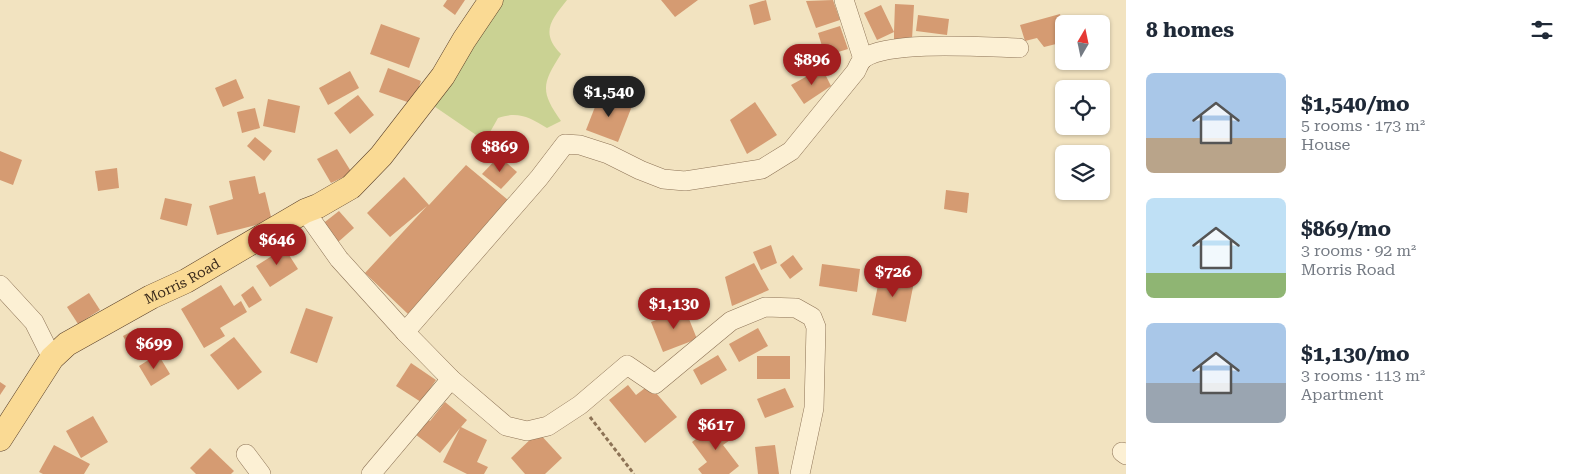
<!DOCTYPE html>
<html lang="en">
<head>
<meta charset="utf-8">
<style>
	:root { --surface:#fff; --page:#f6f6f7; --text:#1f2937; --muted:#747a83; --accent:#a31f20 }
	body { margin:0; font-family:"Roboto Serif",serif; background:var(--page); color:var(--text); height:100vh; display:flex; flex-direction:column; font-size:19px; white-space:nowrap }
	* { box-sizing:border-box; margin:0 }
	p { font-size:16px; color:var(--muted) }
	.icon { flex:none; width:28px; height:28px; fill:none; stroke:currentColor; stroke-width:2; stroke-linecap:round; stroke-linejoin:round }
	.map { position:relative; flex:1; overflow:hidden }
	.panel { display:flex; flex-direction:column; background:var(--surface); width:450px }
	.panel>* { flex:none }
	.needle { width:32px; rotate:9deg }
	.buttons { position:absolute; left:1055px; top:15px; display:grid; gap:10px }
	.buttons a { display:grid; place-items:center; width:55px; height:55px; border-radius:8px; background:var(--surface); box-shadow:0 1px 4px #0004; font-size:25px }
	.price { position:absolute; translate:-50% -42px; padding:0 11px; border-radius:18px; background:var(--accent); color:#fff; font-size:16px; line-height:32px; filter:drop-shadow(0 1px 2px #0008) }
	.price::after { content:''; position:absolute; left:50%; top:30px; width:15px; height:11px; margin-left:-8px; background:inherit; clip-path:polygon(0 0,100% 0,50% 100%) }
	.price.selected { background:#222; color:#fff }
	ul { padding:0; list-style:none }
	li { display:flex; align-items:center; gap:15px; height:125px; padding:0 20px }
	li span { display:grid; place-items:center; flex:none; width:140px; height:100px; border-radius:8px; color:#555 }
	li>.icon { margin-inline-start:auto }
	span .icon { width:60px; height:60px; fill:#fffc; stroke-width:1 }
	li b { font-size:21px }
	h2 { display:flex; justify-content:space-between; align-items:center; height:60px; padding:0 20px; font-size:21px }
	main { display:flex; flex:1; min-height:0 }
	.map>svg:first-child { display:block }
</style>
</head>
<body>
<main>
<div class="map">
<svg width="1126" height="474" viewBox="0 0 1126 474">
	<rect width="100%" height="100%" fill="#f2e3c0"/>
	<path fill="#cad293" d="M491,0H567C551,20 540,33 561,54C542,84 540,91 561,121L547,128C529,117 518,111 498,118L485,141L425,100Z"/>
	<g fill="#d59b72">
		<path d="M447,0H465L455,15L443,6Z"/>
		<path d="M661,0H698L675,17Z"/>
		<path d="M766,0L771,20L754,25L749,5Z"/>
		<path d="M833,0L840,20L816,28L806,1Z"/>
		<path d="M895,4L914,5L912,39H894V32L877,40L864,13L881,5L894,32Z"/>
		<path d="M1060,14L1064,26V42L1044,47L1037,38L1025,41L1020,25Z"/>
		<path d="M918,15L949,19L947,35L916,31Z"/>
		<path d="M381,24L420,38L409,68L370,54Z"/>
		<path d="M840,26L848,49L825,56L818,33Z"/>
		<path d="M388,68L421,81L413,104L379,92Z"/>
		<path d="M822,68L831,86L804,104L791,85Z"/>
		<path d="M350,71L359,88L328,105L319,88Z"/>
		<path d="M236,79L244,98L223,107L215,88Z"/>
		<path d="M600,94L632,106L618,142L586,130Z"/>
		<path d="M358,95L374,115L350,134L334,113Z"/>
		<path d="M268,99L300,106L295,133L263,126Z"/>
		<path d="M755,102L777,135L747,154L730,120Z"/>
		<path d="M255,108L260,128L242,133L237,112Z"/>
		<path d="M255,137L272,151L264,161L247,146Z"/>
		<path d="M337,149L352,173L331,183L317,159Z"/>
		<path d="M0,151L22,160L13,185L0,180Z"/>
		<path d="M499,156L517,172L501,189L482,174Z"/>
		<path d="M466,165L508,200L408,314L365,273L427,206L390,237L367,213L404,177L429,205Z"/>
		<path d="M117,168L119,188L98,191L95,171Z"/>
		<path d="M255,176L259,194L265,192L272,221L217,235L209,206L233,199L229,181Z"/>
		<path d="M946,190L969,193L967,213L944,209Z"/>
		<path d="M165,198L192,204L187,226L160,219Z"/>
		<path d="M339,211L354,228L337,243L321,225Z"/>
		<path d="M280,241L298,269L270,287L256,266L275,254L271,247Z"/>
		<path d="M771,245L777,263L761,270L753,252Z"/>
		<path d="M793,255L803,269L790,279L780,265Z"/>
		<path d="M754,263L769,290L732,306L725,277Z"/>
		<path d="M822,264L860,269L857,292L819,286Z"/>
		<path d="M880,275L914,282L906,322L872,315Z"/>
		<path d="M221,285L234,306L241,301L247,312L220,328L225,336L204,348L181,309Z"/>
		<path d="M253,286L262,300L249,308L241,295Z"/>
		<path d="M89,293L100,310L78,324L67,307Z"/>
		<path d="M306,308L333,317L317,363L290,353Z"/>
		<path d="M685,309L697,339L663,352L651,322Z"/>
		<path d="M138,328L148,348L133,355L123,336Z"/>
		<path d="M758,328L768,346L739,362L729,344Z"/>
		<path d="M234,337L262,372L238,390L210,355Z"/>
		<path d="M158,354L170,374L151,386L139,366Z"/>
		<path d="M718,355L727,370L701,385L693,370Z"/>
		<rect x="757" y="356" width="33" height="23"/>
		<path d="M411,363L436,380L421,402L396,386Z"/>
		<path d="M0,382L6,386L0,395Z"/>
		<path d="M628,385L636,395L649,385L677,417L645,443L609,400Z"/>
		<path d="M785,388L794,407L765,418L757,399Z"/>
		<path d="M445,402L467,420L461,427L487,440L477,462L488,467L484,474H467L443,462L460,428L440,453L411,431L423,416L430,421Z"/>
		<path d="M93,416L108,442L81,458L66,431Z"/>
		<path d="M720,421L733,438L723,445L739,466L729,474H702L698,469L707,462L692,442Z"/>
		<path d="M538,432L562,458L545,474H525L511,458Z"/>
		<path d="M54,445L90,464L84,474H43L39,472Z"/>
		<path d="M775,445L779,474H758L755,447Z"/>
		<path d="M210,448L234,471L231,474H196L190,468Z"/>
	</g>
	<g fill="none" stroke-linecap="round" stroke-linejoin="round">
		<g stroke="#8d7356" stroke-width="20">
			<g id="minor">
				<path d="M844,0L863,59"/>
				<path d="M305,211L339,259L405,332L451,379L506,426L527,431L548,426L580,405L627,365L655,384L731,321L765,307L796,308L812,317L816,327L814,408L800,474"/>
				<path d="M0,285L34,322L52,358"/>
				<path d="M405,332L539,178L565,144L580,145L608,154L640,170L663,179L685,181L762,169L791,151L856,71C858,67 860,61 864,58C891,40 984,47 1019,48"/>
				<path d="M1122,452L1126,455"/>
				<path d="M246,454L261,474"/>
				<path d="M371,474L451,379"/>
			</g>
		</g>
		<g stroke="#5b412b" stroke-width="25">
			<g id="major">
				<path id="s1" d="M0,439L52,358L67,344L151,297L186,281L305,211L318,206L351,187L381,156L443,76L464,40L491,0"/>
			</g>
		</g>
		<path stroke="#8d7356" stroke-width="3" stroke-dasharray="4 2.5" stroke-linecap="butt" d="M590,417L634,474"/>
		<use href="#minor" stroke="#fcf0d4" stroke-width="19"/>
		<use href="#major" stroke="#fada94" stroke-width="24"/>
	</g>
	<g text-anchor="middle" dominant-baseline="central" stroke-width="5" stroke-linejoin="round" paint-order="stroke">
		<g font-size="14" fill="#3b2b1c" stroke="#f9edd0">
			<text stroke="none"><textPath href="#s1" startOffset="248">Morris Road</textPath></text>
		</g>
	</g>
</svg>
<div class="buttons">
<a><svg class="needle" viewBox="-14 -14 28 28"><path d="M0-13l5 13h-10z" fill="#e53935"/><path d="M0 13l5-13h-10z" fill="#747a83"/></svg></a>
<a><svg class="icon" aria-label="locate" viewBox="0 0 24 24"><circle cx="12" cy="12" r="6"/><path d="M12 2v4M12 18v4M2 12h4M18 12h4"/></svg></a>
<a><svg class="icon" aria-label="layers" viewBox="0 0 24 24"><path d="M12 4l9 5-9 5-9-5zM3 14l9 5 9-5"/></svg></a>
</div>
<b class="price" style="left:812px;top:86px">$896</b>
<b class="price selected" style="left:609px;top:118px">$1,540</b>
<b class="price" style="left:500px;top:173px">$869</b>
<b class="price" style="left:277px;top:266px">$646</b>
<b class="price" style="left:893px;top:298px">$726</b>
<b class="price" style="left:674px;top:330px">$1,130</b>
<b class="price" style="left:154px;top:370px">$699</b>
<b class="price" style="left:716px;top:451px">$617</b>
</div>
<section class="panel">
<h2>8 homes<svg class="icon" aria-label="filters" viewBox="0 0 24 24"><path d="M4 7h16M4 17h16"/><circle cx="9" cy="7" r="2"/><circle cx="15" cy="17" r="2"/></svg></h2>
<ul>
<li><span style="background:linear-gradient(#a9c7e8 65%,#b9a48a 0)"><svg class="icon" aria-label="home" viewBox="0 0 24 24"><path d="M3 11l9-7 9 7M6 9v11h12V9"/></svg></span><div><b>$1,540/mo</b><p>5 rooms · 173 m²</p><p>House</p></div></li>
<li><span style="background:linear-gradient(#bfe0f5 75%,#8fb573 0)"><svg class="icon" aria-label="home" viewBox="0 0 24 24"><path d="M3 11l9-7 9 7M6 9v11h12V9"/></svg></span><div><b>$869/mo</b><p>3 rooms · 92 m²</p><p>Morris Road</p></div></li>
<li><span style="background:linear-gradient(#a9c7e8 60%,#9aa5b1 0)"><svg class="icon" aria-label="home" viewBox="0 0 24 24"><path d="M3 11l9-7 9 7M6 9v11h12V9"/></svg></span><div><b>$1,130/mo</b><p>3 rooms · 113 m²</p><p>Apartment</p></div></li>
</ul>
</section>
</main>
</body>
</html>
